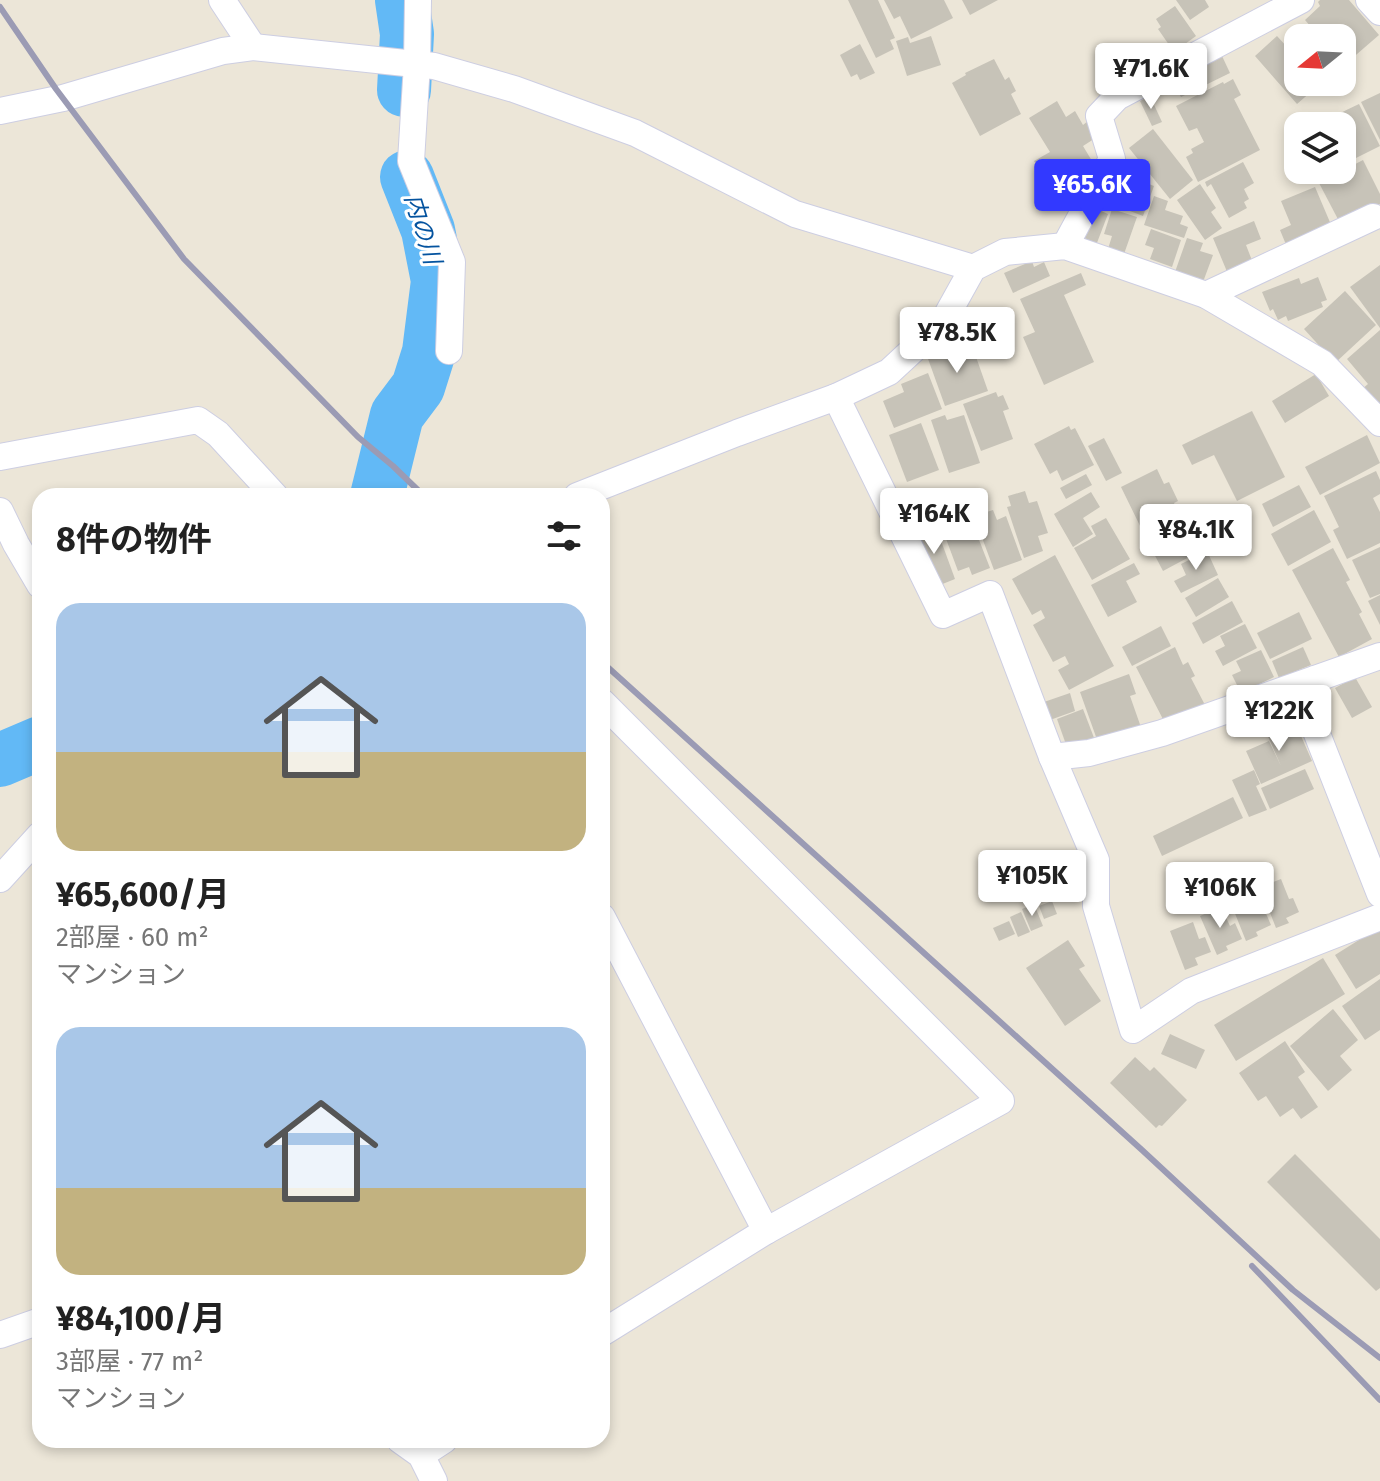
<!DOCTYPE html>
<html lang="ja">
<head>
<meta charset="utf-8">
<style>
	:root { --surface:#fff; --page:#f6f6f6; --text:#222; --muted:#767676; --accent:#3239ff }
	body { margin:0; font-family:"Fira Sans","Noto Sans JP",sans-serif; background:var(--page); color:var(--text); height:100vh; display:flex; flex-direction:column; font-size:30px; white-space:nowrap }
	* { box-sizing:border-box; margin:0 }
	p { font-size:26px; color:var(--muted) }
	.icon { flex:none; width:44px; height:44px; fill:none; stroke:currentColor; stroke-width:2; stroke-linecap:round; stroke-linejoin:round }
	.map { position:relative; flex:1; overflow:hidden }
	.side { position:absolute; left:32px; top:488px; width:578px; height:960px; display:flex; flex-direction:column; background:var(--surface); border-radius:24px; box-shadow:0 4px 12px #0003 }
	.side>* { flex:none }
	.needle { width:52px; rotate:252deg }
	.buttons { position:absolute; left:1284px; top:24px; display:grid; gap:16px }
	.buttons a { display:grid; place-items:center; width:72px; height:72px; border-radius:16px; background:var(--surface); box-shadow:0 4px 12px #0003; font-size:40px }
	.price { position:absolute; translate:-50% -68px; padding:0 18px; border-radius:8px; background:#fff; color:#222; font-size:26px; line-height:52px; filter:drop-shadow(0 2px 4px #0008) }
	.price::after { content:''; position:absolute; left:50%; top:48px; width:24px; height:18px; margin-left:-12px; background:inherit; clip-path:polygon(0 0,100% 0,50% 100%) }
	.price.selected { background:var(--accent); color:#fff }
	ul { padding:0; list-style:none }
	li { display:grid; align-content:center; gap:16px; height:424px; padding:0 24px }
	li span { display:grid; place-items:center; height:248px; border-radius:24px; color:#555 }
	li>.icon { margin-inline-start:auto }
	span .icon { width:144px; height:144px; fill:#fffc; stroke-width:1 }
	li b { font-size:34px }
	h2 { display:flex; justify-content:space-between; align-items:center; height:96px; padding:0 24px; font-size:34px }
	.map>svg:first-child { display:block }
</style>
</head>
<body>
<div class="map">
<svg width="1380" height="1481" viewBox="0 0 1380 1481">
	<rect width="100%" height="100%" fill="#ece6d8"/>
	<g fill="none" stroke-linecap="round" stroke-linejoin="round">
		<g stroke="#62b9f6" stroke-width="54">
			<path d="M402,0L407,34L404,90"/>
			<path d="M377,496L397,415L418,387L429,352L438,281L428,230L407,177"/>
			<path d="M0,760L40,743"/>
		</g>
	</g>
	<g fill="#c7c3b8">
		<path d="M848,0H878L895,38L890,40L894,49L876,58Z"/>
		<path d="M884,0H944L953,18L911,39L900,16L894,19Z"/>
		<path d="M962,0H998L970,15Z"/>
		<path d="M1176,0H1205L1209,7L1190,20Z"/>
		<path d="M1320,0H1349L1379,35L1342,67V38H1315L1318,35L1305,20L1320,6L1318,2Z"/>
		<path d="M1175,6L1196,36L1174,52L1158,29L1161,27L1156,19Z"/>
		<path d="M931,36L941,65L907,76L896,41L908,37L910,43Z"/>
		<path d="M1277,36L1298,59V82H1318L1320,84L1297,104L1255,56Z"/>
		<path d="M860,44L875,73L860,80L857,74L851,77L840,55Z"/>
		<path d="M1222,56L1230,73L1181,97L1172,81Z"/>
		<path d="M994,59L1005,80L1009,77L1016,91L1011,94L1021,114L980,136L952,83L966,75L965,73Z"/>
		<path d="M1233,79L1241,95L1234,99L1260,150L1198,182L1186,157L1193,153L1191,149L1204,142L1197,128L1189,131L1176,106L1223,82L1224,84Z"/>
		<path d="M1380,93V140L1361,102Z"/>
		<path d="M1150,96L1162,122L1152,126L1140,101Z"/>
		<path d="M1057,101L1066,117L1075,111L1083,125L1088,121L1097,137L1083,146L1092,161L1068,176L1077,191L1059,202L1034,161L1050,152L1029,118Z"/>
		<path d="M1359,104L1380,146L1342,165V126H1313Z"/>
		<path d="M1153,129L1193,180L1170,199L1129,148Z"/>
		<path d="M1363,160L1380,194V204L1341,225L1319,183Z"/>
		<path d="M1243,162L1254,183L1244,189L1249,199L1244,202L1247,208L1229,218L1211,184L1207,187L1205,182Z"/>
		<path d="M1113,164L1133,173L1117,208L1098,200Z"/>
		<path d="M1133,178L1154,186L1143,216L1122,208Z"/>
		<path d="M1200,184L1216,208L1211,212L1222,228L1205,240L1177,200Z"/>
		<path d="M1315,187L1332,227L1287,247L1280,230L1291,225L1281,201Z"/>
		<path d="M1154,196L1168,201L1165,210L1183,216L1180,224L1188,227L1184,238L1144,225Z"/>
		<path d="M1090,206L1108,214L1095,248L1077,240Z"/>
		<path d="M1112,209L1137,217L1124,254L1108,249L1112,236L1104,234Z"/>
		<path d="M1254,221L1261,239L1246,245L1253,263L1228,274L1213,238Z"/>
		<path d="M1151,229L1181,240L1172,267L1150,259L1154,248L1145,245Z"/>
		<path d="M1187,238L1203,243L1200,251L1213,255L1203,282L1175,272Z"/>
		<path d="M1032,261L1034,267L1044,262L1050,276L1013,293L1004,273Z"/>
		<path d="M1380,265V328L1350,287Z"/>
		<path d="M1081,273L1086,285L1064,295L1094,362L1044,385L1023,337L1035,332L1020,299Z"/>
		<path d="M1318,277L1327,300L1321,302L1323,307L1288,321L1286,316L1278,320L1273,309L1270,311L1262,292L1299,278L1301,284Z"/>
		<path d="M1345,291L1376,325L1335,363L1304,329Z"/>
		<path d="M1380,330V405L1361,390L1368,384L1347,359Z"/>
		<path d="M958,345L963,358L975,354L988,391L945,406L927,356Z"/>
		<path d="M928,373L942,409L894,428L883,401L904,392L901,384Z"/>
		<path d="M1316,374L1329,396L1285,423L1272,401Z"/>
		<path d="M996,392L998,397L1003,395L1009,409L1003,411L1013,439L981,451L963,404Z"/>
		<path d="M1252,411L1285,477L1237,501L1214,455L1192,465L1182,445Z"/>
		<path d="M945,415L947,420L964,415L980,463L949,473L931,420Z"/>
		<path d="M921,423L939,470L907,482L889,435Z"/>
		<path d="M1069,426L1071,430L1075,428L1094,465L1062,481L1057,470L1050,474L1034,444Z"/>
		<path d="M1367,435L1380,463L1320,495L1305,467Z"/>
		<path d="M1104,438L1122,473L1106,481L1088,446Z"/>
		<path d="M1157,469L1164,484L1169,482L1178,501L1174,503L1182,520L1176,523L1180,533L1163,541L1157,528L1144,534L1121,487Z"/>
		<path d="M1376,471L1380,480V494L1373,498L1380,512V543L1347,559L1333,530L1339,527L1324,496Z"/>
		<path d="M1086,474L1092,485L1066,499L1060,488Z"/>
		<path d="M1299,485L1311,507L1273,527L1262,504Z"/>
		<path d="M1025,491L1029,503L1037,501L1048,533L1038,536L1043,551L1024,558L1007,507L1011,506L1008,496Z"/>
		<path d="M1091,492L1100,507L1083,518L1093,534L1073,547L1054,514Z"/>
		<path d="M993,510L997,520L1006,516L1022,560L994,570L974,516Z"/>
		<path d="M1314,510L1331,542L1288,566L1271,534Z"/>
		<path d="M1106,518L1130,559L1092,580L1074,548L1096,536L1091,526Z"/>
		<path d="M962,521L965,530L974,527L990,568L972,575L969,567L958,571L942,528Z"/>
		<path d="M936,527L955,579L935,587L910,537Z"/>
		<path d="M1193,528L1204,549L1163,571L1152,550Z"/>
		<path d="M1380,547V594L1370,598L1352,560Z"/>
		<path d="M1333,548L1350,580L1346,582L1362,612L1359,614L1372,639L1339,657L1292,570Z"/>
		<path d="M1207,551L1218,575L1181,593L1174,581L1186,575L1181,564Z"/>
		<path d="M1055,555L1114,666L1069,690L1058,670L1069,664L1065,656L1053,662L1033,625L1045,618L1041,610L1032,615L1012,579Z"/>
		<path d="M1134,563L1140,574L1126,581L1137,602L1108,617L1091,585Z"/>
		<path d="M1218,578L1229,597L1196,617L1185,598Z"/>
		<path d="M1380,595V625L1368,601Z"/>
		<path d="M1232,601L1243,622L1203,644L1192,623Z"/>
		<path d="M1299,612L1312,639L1270,659L1257,633Z"/>
		<path d="M1245,624L1257,648L1223,666L1215,651L1225,646L1220,636Z"/>
		<path d="M1161,626L1171,646L1132,666L1122,647Z"/>
		<path d="M1175,647L1183,665L1188,662L1195,676L1191,678L1205,705L1166,725L1136,667Z"/>
		<path d="M1303,647L1311,665L1279,678L1272,661Z"/>
		<path d="M1261,650L1274,677L1241,693L1232,675L1241,671L1236,661Z"/>
		<path d="M1129,674L1136,694L1130,696L1143,733L1100,748L1080,692Z"/>
		<path d="M1355,677L1372,707L1352,718L1335,688Z"/>
		<path d="M1070,693L1075,711L1050,720L1044,702Z"/>
		<path d="M1083,709L1096,743L1069,753L1057,719Z"/>
		<path d="M1294,720L1312,761L1261,784L1246,751L1269,741L1281,766L1266,732Z"/>
		<path d="M1305,769L1314,789L1270,809L1261,788Z"/>
		<path d="M1254,770L1260,784L1256,786L1267,810L1249,817L1232,780Z"/>
		<path d="M1233,797L1243,818L1162,856L1153,836Z"/>
		<path d="M1281,879L1289,899L1293,898L1299,912L1286,918L1289,923L1276,928L1260,887Z"/>
		<path d="M1250,893L1258,911L1264,909L1271,925L1256,932L1258,936L1246,941L1230,901Z"/>
		<path d="M1052,901L1057,914L1044,919L1039,906Z"/>
		<path d="M1034,904L1043,926L1031,931L1022,909Z"/>
		<path d="M1221,907L1230,926L1235,923L1242,939L1226,946L1228,950L1217,955L1200,916Z"/>
		<path d="M1021,912L1030,932L1018,937L1010,917Z"/>
		<path d="M1009,921L1015,934L999,941L993,928Z"/>
		<path d="M1193,922L1199,939L1205,937L1211,952L1195,958L1198,965L1185,970L1170,931Z"/>
		<path d="M1378,928L1380,931V974L1356,989L1335,955Z"/>
		<path d="M1068,940L1085,966L1079,969L1101,1001L1065,1026L1026,968Z"/>
		<path d="M1323,958L1345,994L1236,1061L1214,1025Z"/>
		<path d="M1380,979V1030L1365,1040L1342,1006Z"/>
		<path d="M1333,1009L1358,1040L1340,1056L1352,1070L1328,1091L1290,1046Z"/>
		<path d="M1170,1034L1205,1050L1196,1069L1161,1054Z"/>
		<path d="M1285,1041L1305,1072L1298,1077L1318,1107L1301,1119L1293,1108L1280,1117L1266,1096L1258,1101L1239,1073Z"/>
		<path d="M1135,1057L1150,1071L1154,1067L1187,1100L1162,1126L1159,1125L1156,1128L1110,1083Z"/>
		<path d="M1295,1154L1380,1239V1288L1376,1291L1267,1182Z"/>
	</g>
	<g fill="none" stroke-linecap="round" stroke-linejoin="round">
		<g stroke="#cdcee2" stroke-width="28">
			<g id="minor">
				<path d="M222,0L253,47"/>
				<path d="M418,0L417,64L411,161L452,262L449,351"/>
				<path d="M1369,0L1380,12"/>
				<path d="M0,111L63,98L223,51L253,47L434,66L514,89L635,133L795,214L973,268"/>
				<path d="M1065,246L1112,159L1099,116L1117,97L1301,0"/>
				<path d="M1206,295L1373,217"/>
				<path d="M836,397L943,615L990,594L1052,757L1096,860V906L1133,1030L1191,991L1380,917"/>
				<path d="M0,457L198,420L218,434L275,496"/>
				<path d="M577,496L737,433L836,397L889,372L943,322L973,268L1005,252L1065,246L1206,295L1322,363L1380,423"/>
				<path d="M0,511L16,544L40,585"/>
				<path d="M1315,679L1312,721L1380,894"/>
				<path d="M602,702L1001,1101L766,1231L602,1333"/>
				<path d="M1052,757L1089,753L1162,733L1380,656"/>
				<path d="M0,879L40,835"/>
				<path d="M602,917L766,1231"/>
				<path d="M0,1335L40,1321"/>
				<path d="M400,1440L421,1455L434,1481"/>
				<path d="M421,1455L444,1440"/>
			</g>
		</g>
		<use href="#minor" stroke="#fff" stroke-width="26"/>
		<g stroke="#9b9bb4" stroke-width="6">
			<path d="M0,7L56,89L184,259L358,437L393,466L424,496"/>
			<path d="M602,662L1142,1150L1293,1290L1380,1358"/>
			<path d="M1252,1266L1380,1400"/>
		</g>
	</g>
	<g text-anchor="middle" dominant-baseline="central" stroke-width="6" stroke-linejoin="round" paint-order="stroke">
		<g font-size="24" font-style="italic" fill="#04539f" stroke="#fff">
			<text transform="translate(423 229) rotate(73)">内の川</text>
		</g>
	</g>
</svg>
<div class="buttons">
<a><svg class="needle" viewBox="-14 -14 28 28"><path d="M0-13l5 13h-10z" fill="#e53935"/><path d="M0 13l5-13h-10z" fill="#767676"/></svg></a>
<a><svg class="icon" aria-label="layers" viewBox="0 0 24 24"><path d="M12 4l9 5-9 5-9-5zM3 14l9 5 9-5"/></svg></a>
</div>
<b class="price" style="left:1151px;top:111px">¥71.6K</b>
<b class="price selected" style="left:1092px;top:227px">¥65.6K</b>
<b class="price" style="left:957px;top:375px">¥78.5K</b>
<b class="price" style="left:934px;top:556px">¥164K</b>
<b class="price" style="left:1196px;top:572px">¥84.1K</b>
<b class="price" style="left:1279px;top:753px">¥122K</b>
<b class="price" style="left:1032px;top:918px">¥105K</b>
<b class="price" style="left:1220px;top:930px">¥106K</b>
<section class="side">
<h2>8件の物件<svg class="icon" aria-label="filters" viewBox="0 0 24 24"><path d="M4 7h16M4 17h16"/><circle cx="9" cy="7" r="2"/><circle cx="15" cy="17" r="2"/></svg></h2>
<ul>
<li><span style="background:linear-gradient(#a9c7e8 60%,#c2b280 0)"><svg class="icon" aria-label="home" viewBox="0 0 24 24"><path d="M3 11l9-7 9 7M6 9v11h12V9"/></svg></span><div><b>¥65,600/月</b><p>2部屋 · 60 m²</p><p>マンション</p></div></li>
<li><span style="background:linear-gradient(#a9c7e8 65%,#c2b280 0)"><svg class="icon" aria-label="home" viewBox="0 0 24 24"><path d="M3 11l9-7 9 7M6 9v11h12V9"/></svg></span><div><b>¥84,100/月</b><p>3部屋 · 77 m²</p><p>マンション</p></div></li>
</ul>
</section>
</div>
</body>
</html>
